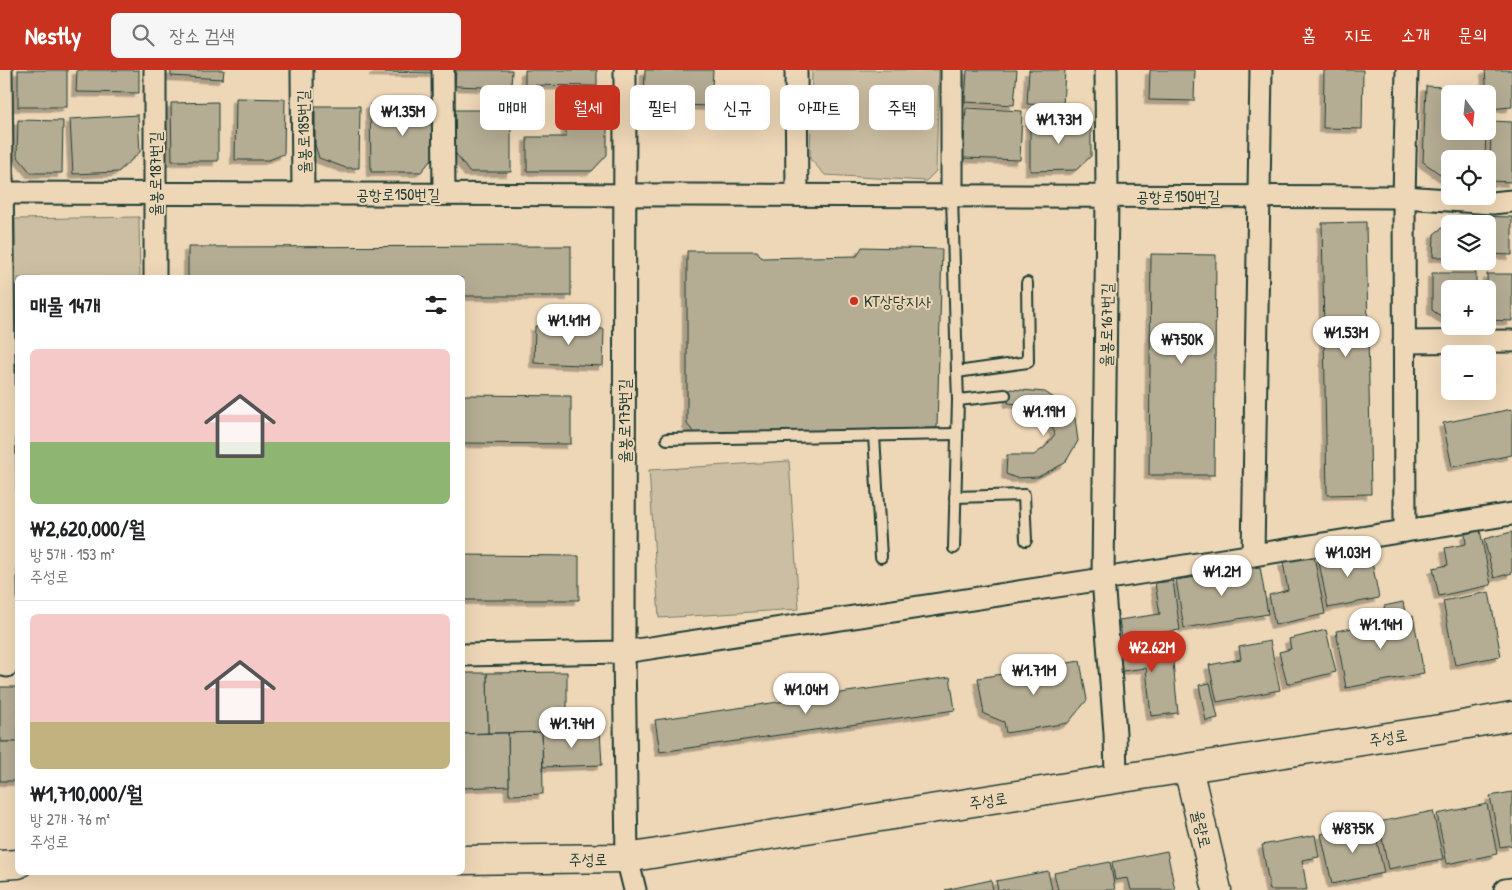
<!DOCTYPE html>
<html lang="ko">
<head>
<meta charset="utf-8">
<style>
	:root { --surface:#fff; --page:#f6f6f6; --text:#202124; --muted:#757577; --line:#e0e0e0; --accent:#c8321e }
	body { margin:0; font-family:"Patrick Hand","Poor Story",sans-serif; background:var(--page); color:var(--text); height:100vh; display:flex; flex-direction:column; font-size:19px; white-space:nowrap }
	* { box-sizing:border-box; margin:0 }
	p { font-size:16px; color:var(--muted) }
	.icon { flex:none; width:28px; height:28px; fill:none; stroke:currentColor; stroke-width:2; stroke-linecap:round; stroke-linejoin:round }
	.map { position:relative; flex:1; overflow:hidden }
	.details { position:absolute; left:15px; top:205px; width:450px; height:600px; display:flex; flex-direction:column; background:var(--surface); border-radius:8px; box-shadow:0 5px 20px #0002 }
	.details>* { flex:none }
	.hud { position:absolute; left:480px; top:15px; width:475px; height:45px; display:flex; gap:10px }
	.needle { width:32px; rotate:165deg }
	.buttons { position:absolute; left:1441px; top:15px; display:grid; gap:10px }
	.buttons a { display:grid; place-items:center; width:55px; height:55px; border-radius:8px; background:var(--surface); box-shadow:0 5px 20px #0002; font-size:25px }
	.price { position:absolute; translate:-50% -42px; padding:0 11px; border-radius:18px; background:#fff; color:#222; font-size:16px; line-height:32px; filter:drop-shadow(0 1px 2px #0008) }
	.price::after { content:''; position:absolute; left:50%; top:30px; width:15px; height:11px; margin-left:-8px; background:inherit; clip-path:polygon(0 0,100% 0,50% 100%) }
	.price.active { background:var(--accent); color:#fff }
	ul { padding:0; list-style:none }
	li { display:grid; align-content:center; gap:10px; height:265px; padding:0 15px }
	li+li { border-top:1px solid var(--line) }
	li span { display:grid; place-items:center; height:155px; border-radius:8px; color:#555 }
	li>.icon { margin-inline-start:auto }
	span .icon { width:90px; height:90px; fill:#fffc; stroke-width:1 }
	li b { font-size:21px }
	h2 { display:flex; justify-content:space-between; align-items:center; height:60px; padding:0 15px; font-size:21px }
	.pill { padding:0 18px; border-radius:8px; background:var(--surface); box-shadow:0 5px 20px #0002; font-size:18px; line-height:45px }
	.pill.active { background:var(--accent); color:#fff }
	header { display:flex; align-items:center; gap:30px; box-sizing:border-box; height:70px; padding:0 25px; background:var(--accent); color:#fff }
	header strong { font-size:24px }
	nav { display:flex; gap:28px; margin-inline-start:auto; font-size:18px }
	.search { width:350px; height:45px; background:var(--page); display:flex; align-items:center; gap:12px; box-sizing:border-box; padding:0 18px; border-radius:8px; color:var(--muted); font-size:19px }
	.map>svg:first-child { display:block }
</style>
</head>
<body>
<header>
<strong>Nestly</strong>
<div class="search"><svg class="icon" aria-label="search" viewBox="0 0 24 24"><circle cx="10" cy="10" r="6"/><path d="M15 15l6 6"/></svg>장소 검색</div>
<nav><a>홈</a><a>지도</a><a>소개</a><a>문의</a></nav>
</header>
<div class="map">
<svg width="1512" height="820" viewBox="0 0 1512 820">
	<defs>
		<filter id="shadow"><feDropShadow dx="-4.5" dy="4.5" stdDeviation="0" flood-color="#0004"/></filter>
	</defs>
	<rect width="100%" height="100%" fill="#eed7b7"/>
	<filter id="ink" filterUnits="userSpaceOnUse"><feTurbulence type="fractalNoise" baseFrequency=".02" numOctaves="2"/><feDisplacementMap in="SourceGraphic" scale="10" xChannelSelector="R" yChannelSelector="G"/><feConvolveMatrix kernelMatrix="1 2 1 2 8 2 1 2 1" color-interpolation-filters="sRGB"/></filter>
	<g filter="url(#ink)">
		<g fill="#ccbea2" stroke="#767e6b">
			<path d="M812,0H939L936,101L926,111L825,105L810,89Z"/>
			<path d="M139,147L140,207L18,208L17,350L15,149Z"/>
			<path d="M789,391L799,539L659,548L649,400Z"/>
		</g>
		<g fill="#b4ac93" stroke="#1f3d34" filter="url(#shadow)">
			<rect x="18" y="0" width="49" height="37"/>
			<path d="M77,0H139V23L76,22Z"/>
			<path d="M171,0H224L223,9L171,6Z"/>
			<path d="M374,0H434V3L374,2Z"/>
			<path d="M456,0H512L511,18L455,16Z"/>
			<path d="M525,0H597V16L525,15Z"/>
			<path d="M645,0H713L711,36L644,34Z"/>
			<path d="M967,0H1017L1014,35L965,32Z"/>
			<path d="M1029,0H1065L1063,36L1027,34Z"/>
			<path d="M1150,0H1195L1194,31L1149,30Z"/>
			<path d="M1324,0H1363L1362,59L1323,58Z"/>
			<path d="M1485,0H1512V37L1488,39Z"/>
			<path d="M1426,16L1461,18L1460,24H1450V61H1486L1485,89H1450V111L1423,92Z"/>
			<path d="M236,28L285,29L284,84L269,90H235Z"/>
			<path d="M218,32V91H172L171,33Z"/>
			<path d="M370,34H437L438,82L421,102H371Z"/>
			<path d="M315,36H360L359,98H346L319,88L315,75Z"/>
			<path d="M566,38H607V85L592,101H527V67H566Z"/>
			<path d="M966,38L1022,41L1020,90L963,88Z"/>
			<path d="M455,40H511V102H469L454,81Z"/>
			<path d="M138,45L140,82L118,102L73,104L70,49Z"/>
			<path d="M18,50L63,51L62,103H31L17,86Z"/>
			<path d="M1030,51H1091V86L1076,100L1030,101Z"/>
			<path d="M1491,51L1512,52V112L1490,111Z"/>
			<path d="M1478,146L1512,147V185L1488,184V154H1478Z"/>
			<path d="M1454,149L1475,150V154H1450V187H1433L1434,164Z"/>
			<path d="M1366,152L1371,424L1327,425L1322,153Z"/>
			<path d="M571,176V226H462V208H188V177Z"/>
			<path d="M862,177L942,179L937,358L695,364L687,354V181H757L762,188L857,186Z"/>
			<path d="M1151,184L1216,185L1214,405H1149Z"/>
			<path d="M1432,203H1476V219H1450V249H1445L1432,240Z"/>
			<path d="M1487,204H1512V251L1488,250Z"/>
			<path d="M535,256L604,259L603,296L534,293Z"/>
			<path d="M1010,319L1045,322L1063,334L1075,348L1078,371L1065,393L1038,407L1016,408L1006,404L1007,385H1034L1045,377L1055,364L1044,337L1008,333Z"/>
			<path d="M462,325L571,326V374L462,373Z"/>
			<path d="M1512,339V385L1452,397L1443,353Z"/>
			<path d="M1480,460L1491,515L1439,526L1433,498L1448,495L1445,478L1466,474L1465,464Z"/>
			<path d="M1512,462V503L1494,508L1484,469Z"/>
			<path d="M1369,477L1379,528L1328,538L1318,487Z"/>
			<path d="M462,485L579,486V530H462Z"/>
			<path d="M1314,486L1325,544L1275,555L1269,525L1288,520L1283,492Z"/>
			<path d="M1260,497L1268,544L1184,558L1176,510Z"/>
			<path d="M1173,511L1180,560L1122,568L1119,550L1160,544L1155,513Z"/>
			<path d="M1489,522L1501,586L1455,595L1443,531Z"/>
			<path d="M1403,532L1406,548L1413,546L1424,603L1346,618L1336,561L1387,552L1384,536Z"/>
			<path d="M1326,560L1336,602L1287,614L1279,582L1291,579L1289,569Z"/>
			<path d="M1270,571L1280,620L1217,632L1209,595L1241,589L1239,577Z"/>
			<path d="M1171,572L1178,643L1151,646L1146,598L1115,602L1112,579Z"/>
			<path d="M1080,591L1087,630L1068,653L1006,663L1004,652L984,644L978,608Z"/>
			<path d="M567,602V662L488,663L487,603Z"/>
			<path d="M462,603H487L488,663L462,664Z"/>
			<path d="M950,607L955,640L660,682L655,650Z"/>
			<path d="M1210,613L1218,648L1206,651L1199,615Z"/>
			<rect x="0" y="617" width="18" height="55"/>
			<path d="M600,660L602,695L543,697L542,662Z"/>
			<path d="M542,662L543,724L509,725L508,663Z"/>
			<path d="M508,663L509,716L462,718V664Z"/>
			<rect x="0" y="672" width="18" height="39"/>
			<path d="M1512,722V775L1500,777L1490,726Z"/>
			<path d="M1487,734L1497,784L1447,794L1437,744Z"/>
			<path d="M1433,741L1443,789L1388,799L1379,752Z"/>
			<path d="M1373,753L1384,803L1332,814L1321,764Z"/>
			<path d="M1315,765L1319,787L1302,790L1307,820H1270L1262,775Z"/>
			<path d="M1167,781L1175,820H1131L1128,808L1115,810L1112,792Z"/>
			<path d="M1110,792L1115,820H1058L1054,803Z"/>
			<path d="M1048,801L1052,820H998L996,811Z"/>
			<path d="M991,810L993,820H945Z"/>
		</g>
		<g fill="none" stroke-linecap="round" stroke-linejoin="round">
			<g stroke="#1f3d34" stroke-width="14">
				<g id="lane">
					<path d="M952,126L957,302L1028,292L1027,213"/>
					<path d="M957,302L958,330L1005,325"/>
					<path d="M874,365L881,487"/>
					<path d="M667,369L957,364"/>
					<path d="M955,427L1024,425L1026,470"/>
					<path d="M954,478L958,330"/>
				</g>
			</g>
			<g stroke="#1f3d34" stroke-width="25">
				<g id="street">
					<path d="M1,0L7,596"/>
					<path d="M155,0V208"/>
					<path d="M302,0L303,124"/>
					<path d="M443,0L444,124"/>
					<path d="M625,0L624,582L627,788L635,820"/>
					<path d="M796,0L797,125"/>
					<path d="M952,0V126"/>
					<path d="M1106,0L1107,126L1103,509L1115,663L1116,709"/>
					<path d="M0,123L1404,127L1492,133L1512,131"/>
					<path d="M1404,272L1512,271"/>
					<path d="M1405,461L1404,127L1407,0"/>
					<path d="M1253,485L1261,0"/>
					<path d="M462,585L624,582L1103,509L1512,444"/>
					<path d="M1505,820L1512,819"/>
				</g>
			</g>
			<g stroke="#1f3d34" stroke-width="31">
				<g id="secondary">
					<path d="M1188,698L1217,820"/>
					<path d="M462,790L627,788L1116,709L1440,659L1512,646"/>
					<path d="M0,795L18,794"/>
				</g>
			</g>
			<use href="#lane" stroke="#eed7b7" stroke-width="10"/>
			<use href="#street" stroke="#eed7b7" stroke-width="21"/>
			<use href="#secondary" stroke="#eed7b7" stroke-width="28"/>
		</g>
	</g>
	<circle fill="#c8321e" stroke="#eed7b7" stroke-width="2" cx="854" cy="231" r="5"/>
	<g text-anchor="middle" dominant-baseline="central" stroke-width="4" stroke-linejoin="round" paint-order="stroke">
		<g font-size="16" fill="#1f3d34" stroke="#eed7b7">
			<text transform="translate(303 62) rotate(-91)">율봉로185번길</text>
			<text transform="translate(155 104) rotate(-90)">율봉로187번길</text>
			<text x="398" y="124">공항로150번길</text>
			<text x="1178" y="126">공항로150번길</text>
			<text transform="translate(1106 255) rotate(-89)">율봉로167번길</text>
			<text transform="translate(624 351) rotate(-90)">율봉로175번길</text>
			<text transform="translate(1388 667) rotate(-9)">주성로</text>
			<text transform="translate(988 730) rotate(-9)">주성로</text>
			<text transform="translate(1202 759) rotate(77)">율량로</text>
			<text transform="translate(588 789) rotate(-1)">주성로</text>
		</g>
		<g font-size="16" fill="#1f3d34" stroke="#eed7b7" text-anchor="start">
			<text x="864" y="231">KT상당지사</text>
		</g>
	</g>
</svg>
<div class="buttons">
<a><svg class="needle" viewBox="-14 -14 28 28"><path d="M0-13l5 13h-10z" fill="#e53935"/><path d="M0 13l5-13h-10z" fill="#757577"/></svg></a>
<a><svg class="icon" aria-label="locate" viewBox="0 0 24 24"><circle cx="12" cy="12" r="6"/><path d="M12 2v4M12 18v4M2 12h4M18 12h4"/></svg></a>
<a><svg class="icon" aria-label="layers" viewBox="0 0 24 24"><path d="M12 4l9 5-9 5-9-5zM3 14l9 5 9-5"/></svg></a>
<a>+</a>
<a>−</a>
</div>
<b class="price" style="left:403px;top:67px">₩1.35M</b>
<b class="price" style="left:1059px;top:75px">₩1.73M</b>
<b class="price" style="left:569px;top:276px">₩1.41M</b>
<b class="price" style="left:1346px;top:288px">₩1.53M</b>
<b class="price" style="left:1182px;top:295px">₩750K</b>
<b class="price" style="left:1044px;top:367px">₩1.19M</b>
<b class="price" style="left:1348px;top:508px">₩1.03M</b>
<b class="price" style="left:1222px;top:527px">₩1.2M</b>
<b class="price" style="left:1381px;top:580px">₩1.14M</b>
<b class="price active" style="left:1152px;top:603px">₩2.62M</b>
<b class="price" style="left:1034px;top:626px">₩1.71M</b>
<b class="price" style="left:806px;top:645px">₩1.04M</b>
<b class="price" style="left:572px;top:679px">₩1.74M</b>
<b class="price" style="left:1353px;top:784px">₩875K</b>
<div class="hud">
<a class="pill">매매</a>
<a class="pill active">월세</a>
<a class="pill">필터</a>
<a class="pill">신규</a>
<a class="pill">아파트</a>
<a class="pill">주택</a>
</div>
<section class="details">
<h2>매물 14개<svg class="icon" aria-label="filters" viewBox="0 0 24 24"><path d="M4 7h16M4 17h16"/><circle cx="9" cy="7" r="2"/><circle cx="15" cy="17" r="2"/></svg></h2>
<ul>
<li><span style="background:linear-gradient(#f6c9c9 60%,#8fb573 0)"><svg class="icon" aria-label="home" viewBox="0 0 24 24"><path d="M3 11l9-7 9 7M6 9v11h12V9"/></svg></span><div><b>₩2,620,000/월</b><p>방 5개 · 153 m²</p><p>주성로</p></div></li>
<li><span style="background:linear-gradient(#f6c9c9 70%,#c2b280 0)"><svg class="icon" aria-label="home" viewBox="0 0 24 24"><path d="M3 11l9-7 9 7M6 9v11h12V9"/></svg></span><div><b>₩1,710,000/월</b><p>방 2개 · 76 m²</p><p>주성로</p></div></li>
</ul>
</section>
</div>
</body>
</html>
